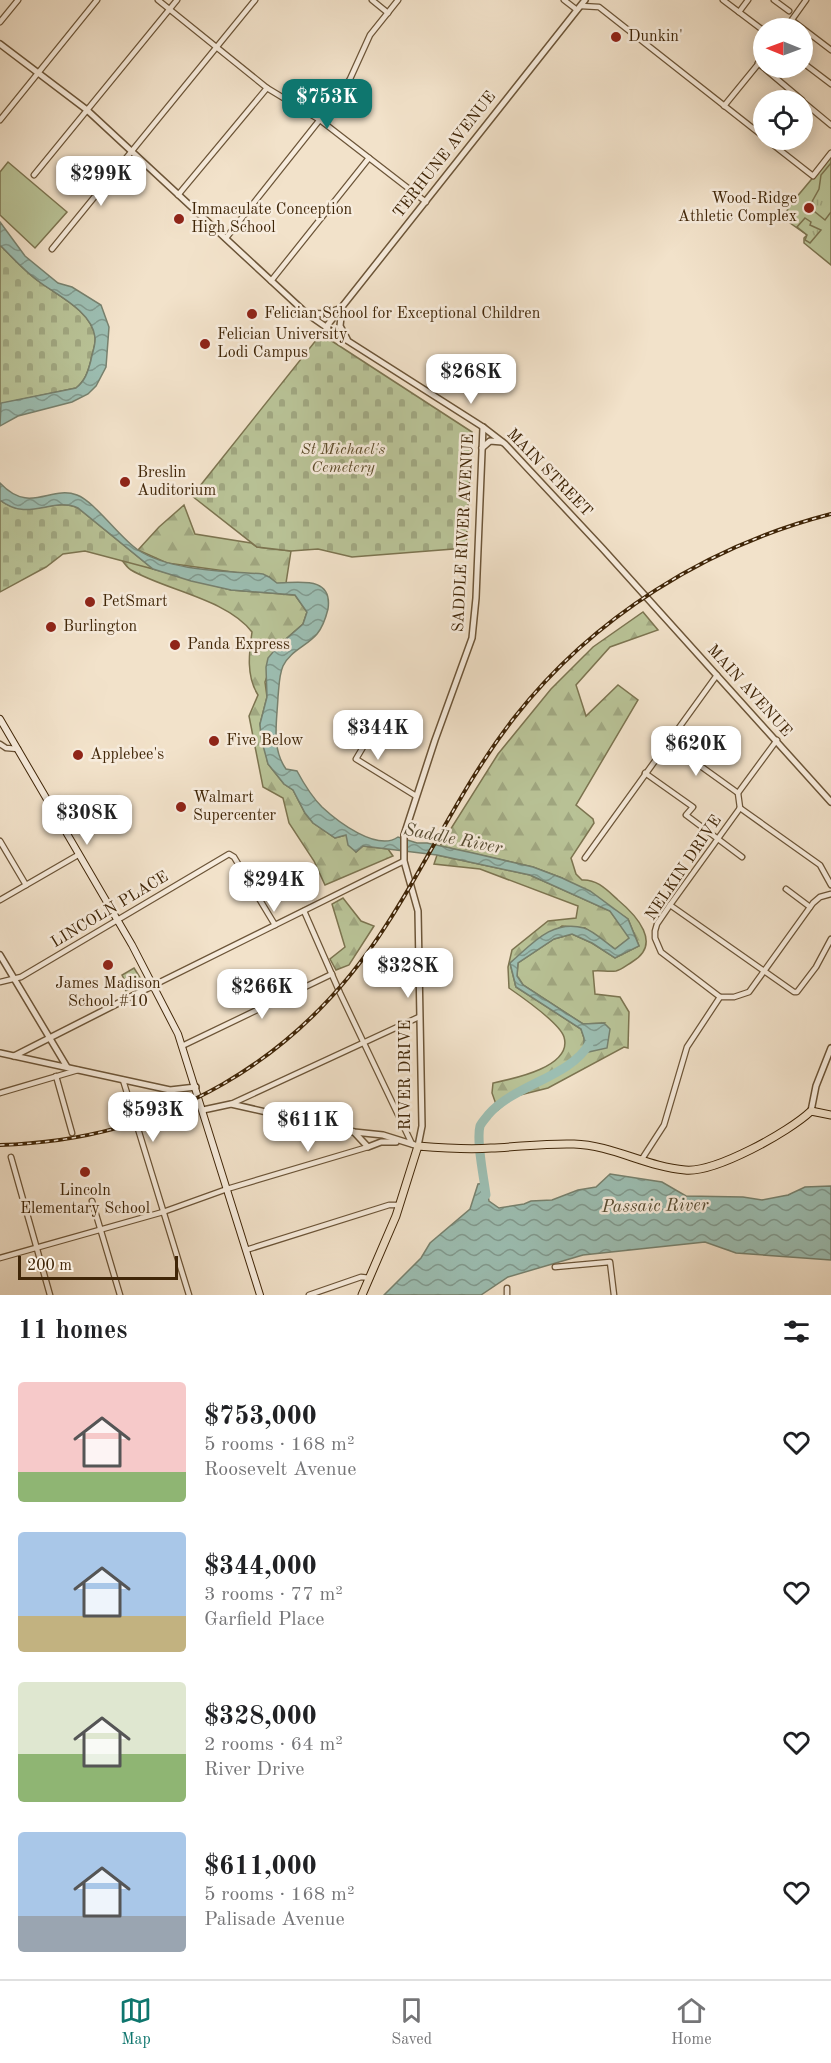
<!DOCTYPE html>
<html lang="en">
<head>
<meta charset="utf-8">
<style>
	:root { --surface:#fff; --page:#f2f2f2; --text:#202124; --muted:#757577; --line:#e0e0e0; --accent:#0f766e }
	body { margin:0; font-family:"Old Standard TT",serif; background:var(--page); color:var(--text); height:100vh; display:flex; flex-direction:column; font-size:22px; white-space:nowrap }
	* { box-sizing:border-box; margin:0 }
	p { font-size:20px; color:var(--muted) }
	.icon { flex:none; width:33px; height:33px; fill:none; stroke:currentColor; stroke-width:2; stroke-linecap:round; stroke-linejoin:round }
	.map { position:relative; height:1295px; overflow:hidden }
	.drawer { display:flex; flex-direction:column; background:var(--surface); flex:1 }
	.drawer>* { flex:none }
	.needle { width:39px; rotate:271deg }
	.controls { position:absolute; left:753px; top:18px; display:grid; gap:12px }
	.controls a { display:grid; place-items:center; width:60px; height:60px; border-radius:50%; background:var(--surface); box-shadow:0 3px 15px #0003; font-size:30px }
	.scale { position:absolute; left:18px; bottom:15px; width:160px; box-sizing:border-box; padding-left:6px; border:3px solid #402608; border-top:0; font-size:16px; line-height:21px; white-space:nowrap; color:#402608; -webkit-text-stroke:4px #f7ecdd; paint-order:stroke }
	.price { position:absolute; translate:-50% -51px; padding:0 14px; border-radius:12px; background:#fff; color:#222; font-size:20px; line-height:39px; filter:drop-shadow(0 2px 3px #0008) }
	.price::after { content:''; position:absolute; left:50%; top:36px; width:18px; height:14px; margin-left:-9px; background:inherit; clip-path:polygon(0 0,100% 0,50% 100%) }
	.price.active { background:var(--accent); color:#fff }
	ul { padding:0; list-style:none }
	li { display:flex; align-items:center; gap:18px; height:150px; padding:0 18px }
	li span { display:grid; place-items:center; flex:none; width:168px; height:120px; border-radius:6px; color:#555 }
	li>.icon { margin-inline-start:auto }
	span .icon { width:72px; height:72px; fill:#fffc; stroke-width:1 }
	li b { font-size:26px }
	h2 { display:flex; justify-content:space-between; align-items:center; height:72px; padding:0 18px; font-size:26px }
	.menu { display:flex; justify-content:space-around; align-items:center; height:84px; border-top:2px solid var(--line); background:var(--surface); font-size:16px; color:var(--muted) }
	.menu a { display:grid; justify-items:center; gap:3px }
	.menu .active { color:var(--accent) }
	.map>svg:first-child { display:block }
</style>
</head>
<body>
<div class="map">
<svg width="831" height="1295" viewBox="0 0 831 1295">
	<defs>
		<pattern id="forest-firs" width="22" height="20" patternUnits="userSpaceOnUse" patternTransform="scale(1.5)"><rect width="22" height="20" fill="#b9c397"/><path d="M5 1l3.5 6h-7zM16 11l3.5 6h-7z" fill="#a0a781"/></pattern>
		<pattern id="cemetery-stones" width="16" height="16" patternUnits="userSpaceOnUse" patternTransform="scale(1.5)"><rect width="16" height="16" fill="#b9c397"/><path d="M2 7V4a2 2 0 0 1 4 0v3zM10 15v-3a2 2 0 0 1 4 0v3z" fill="#a0a781"/></pattern>
		<pattern id="park-tufts" width="24" height="20" patternUnits="userSpaceOnUse" patternTransform="scale(1.5)"><rect width="24" height="20" fill="#b9c397"/><path d="M3 7l-1-3M5 7V3M7 7l1-3M15 17l-1-3M17 17v-4M19 17l1-3" fill="none" stroke="#a0a781"/></pattern>
		<pattern id="water-waves" width="16" height="10" patternUnits="userSpaceOnUse" patternTransform="scale(1.5)"><rect width="16" height="10" fill="#9cbeb2"/><path d="M0 5q4-4 8 0t8 0" fill="none" stroke="#819a8f"/></pattern>
	</defs>
	<rect width="100%" height="100%" fill="#f2e2ca"/>
	<filter id="stains"><feTurbulence type="fractalNoise" baseFrequency=".00333" numOctaves="4"/><feColorMatrix values="0 0 0 0 .2 0 0 0 0 .09 0 0 0 0 .02 0 0 0 .5 -.17"/></filter>
	<radialGradient id="worn" r=".72"><stop offset=".6" stop-color="#630" stop-opacity="0"/><stop offset="1" stop-color="#630" stop-opacity=".3"/></radialGradient>
	<g fill="#b9c397" stroke="#7c7450" stroke-width="1.5">
		<path d="M831,156V265L804,243V238L807,235L783,218L790,205Z"/>
		<path d="M8,162L67,212L35,248L0,215V172Z"/>
	</g>
	<g fill="url(#forest-firs)" stroke="#7c7450" stroke-width="1.5">
		<path d="M0,500L10,508H78L153,569L231,590L295,595L307,612L303,624L278,646L265,682L267,697L260,724L268,764L284,784L293,790L305,813L313,823L335,838L346,835L356,852L363,846L388,849L393,856L325,885L314,861L289,823L283,798L263,787L249,716L258,695C246,676 249,653 252,632C227,599 165,590 131,570C126,567 122,560 119,556L0,516Z"/>
		<path d="M184,505L195,534L251,543L257,547L291,551L286,583L277,584L269,577L167,563L138,550L159,527Z"/>
		<path d="M643,612L658,630L610,647L576,685L586,716L618,685L638,700L576,805L593,819L594,823L571,858L576,874L582,880C597,879 607,890 618,900C636,915 663,944 632,962C627,965 621,970 616,971C608,972 600,970 593,971L595,994L620,997L629,1012L628,1048L624,1047L548,1088L512,1097L498,1110L492,1093L493,1083C512,1079 573,1067 564,1037C560,1024 522,997 509,988L508,967L512,950L548,921L576,918L578,906L480,869L434,864L437,855L530,875L610,911L630,938L615,949L585,928L562,926L510,963L516,987L581,1029L584,1038L604,1023L583,1024L523,985L517,976L518,963L554,939L572,934L592,943L615,958L639,946L628,919L562,878L533,867L440,846L498,754L551,689L593,647Z"/>
		<path d="M343,898L361,921L374,926L349,965L336,970L330,959L345,947L332,904Z"/>
	</g>
	<g fill="url(#cemetery-stones)" stroke="#7c7450" stroke-width="1.5">
		<path d="M0,245C13,258 25,272 41,283C59,296 92,312 95,337C96,345 92,353 91,360C88,372 85,381 76,388L0,404Z"/>
		<path d="M321,334L472,432L466,548L352,557L318,549L291,551L257,547L192,496Z"/>
		<path d="M0,500C26,520 54,497 78,508L153,569L85,551L63,554L46,567L0,592Z"/>
	</g>
	<g fill="url(#park-tufts)" stroke="#7c7450" stroke-width="1.5">
		<path d="M831,163V212L825,220L809,207L819,189L821,175Z"/>
		<path d="M805,218L811,222L810,225L821,230L810,243L805,240L807,235L797,227Z"/>
		<path d="M134,968L141,979L140,982L126,991L121,982L124,979L122,975Z"/>
	</g>
	<g fill="url(#water-waves)" stroke="#77816e" stroke-width="1.5">
		<path d="M0,222L25,256L58,283L72,287L101,305L109,327L106,367L96,386L88,394L72,402L18,416L0,426L1,403L76,388C85,381 88,372 91,360C92,353 96,345 95,337C92,312 59,296 41,283C25,272 13,258 0,245Z"/>
		<path d="M0,483C30,515 50,485 77,495C94,501 120,538 138,550C170,571 225,571 263,574L269,577L277,583C298,583 333,575 328,609C326,617 322,628 317,634C307,646 290,651 283,666C279,675 279,687 278,697C277,722 271,748 286,769L297,771C304,784 312,797 322,807C337,821 377,852 398,837L417,843H427L473,853L533,867L562,878L590,891L628,919L639,946L615,958L592,943L572,934L554,939L518,963L517,976L523,985L583,1024L604,1023L610,1029L607,1048L584,1053V1038L581,1029L516,987L510,963C532,944 552,919 584,928C594,931 606,943 615,949L629,938L610,911L530,875L437,855L363,846L356,852L348,845L346,835L335,838L313,823L305,813L293,790L284,784L268,764L261,738L260,724L267,697L266,667L268,658L278,646L303,624L307,612L295,595L231,590L191,581L153,569L78,508C52,496 29,523 0,500Z"/>
		<path d="M610,1174L662,1182L686,1196L743,1197L762,1200L788,1195L805,1187L831,1186V1260L736,1253L705,1242L583,1255L508,1277L481,1295H384L421,1258L430,1243L470,1209L478,1184L486,1183L489,1201L499,1208L524,1204L531,1201L552,1200L578,1190L596,1187Z"/>
	</g>
	<g fill="none" stroke-linecap="round" stroke-linejoin="round">
		<path stroke="#9cbeb2" stroke-width="9" d="M486,1195C484,1178 476,1141 480,1126C482,1122 486,1118 488,1115C515,1084 570,1077 589,1044"/>
		<g stroke="#6c5538" stroke-width="7">
			<g id="minor">
				<path d="M158,0L267,88L320,120L426,202"/>
				<path d="M372,0L388,13"/>
				<path d="M564,0L577,10"/>
				<path d="M723,0L764,31"/>
				<path d="M774,0L789,11"/>
				<path d="M581,6L599,7L764,137"/>
				<path d="M739,12L748,0"/>
				<path d="M793,21L831,50"/>
				<path d="M0,22L18,0"/>
				<path d="M786,28L806,0"/>
				<path d="M802,62L831,84"/>
				<path d="M758,63L802,100"/>
				<path d="M802,101L831,125"/>
				<path d="M724,106L764,57"/>
				<path d="M0,120L97,0"/>
				<path d="M767,140L813,176L831,153"/>
				<path d="M34,175L177,0"/>
				<path d="M178,195L267,88"/>
				<path d="M226,238L341,93L350,79L370,35L398,0"/>
				<path d="M52,249L255,0"/>
				<path d="M271,281L369,158"/>
				<path d="M382,715L356,759L416,796"/>
				<path d="M667,742L738,793"/>
				<path d="M0,744L6,748L18,749"/>
				<path d="M645,773L693,807L686,815L742,857"/>
				<path d="M740,808L820,865L831,885"/>
				<path d="M740,808L738,793L777,740"/>
				<path d="M0,841L26,885"/>
				<path d="M585,858L717,675"/>
				<path d="M786,889L810,907"/>
				<path d="M0,900L78,855"/>
				<path d="M670,905L794,992H797L816,967L831,939"/>
				<path d="M304,911L340,993L412,1144"/>
				<path d="M0,982L21,977L229,854L234,857L275,925"/>
				<path d="M154,985L404,861"/>
				<path d="M720,997L661,952L655,938V931L657,924L670,905L740,808"/>
				<path d="M182,1046L332,974"/>
				<path d="M56,1076L72,1133"/>
				<path d="M123,1080L189,1295"/>
				<path d="M0,1093L78,1070"/>
				<path d="M231,1104L419,1017"/>
				<path d="M11,1157L50,1295"/>
				<path d="M642,1159L664,1125L687,1047L720,997H734L749,992L813,903L820,897L831,894"/>
				<path d="M92,1201L120,1295"/>
				<path d="M246,1250L389,1205H399"/>
				<path d="M0,1258L163,1212L227,1189L368,1147"/>
				<path d="M555,1267L610,1262L614,1295"/>
				<path d="M507,1288V1295"/>
				<path d="M309,1295L361,1277L370,1278"/>
			</g>
		</g>
		<g stroke="#6c5538" stroke-width="8">
			<g id="tertiary">
				<path d="M0,44L87,110L306,313L326,327L483,427L505,444L603,549L831,802"/>
				<path d="M342,308L340,326L347,339"/>
				<path d="M307,313L324,314L339,309"/>
				<path d="M326,327L585,0"/>
				<path d="M482,448L490,441L502,442"/>
				<path d="M0,955L67,1067"/>
				<path d="M0,1053L170,1090L196,1087"/>
				<path d="M14,1056L154,985"/>
				<path d="M203,1110L231,1104L354,1132L383,1135L418,1146L422,1126L418,911L404,861V835L435,740L472,638L476,598L483,427"/>
				<path d="M811,1111L816,1086L831,1048"/>
				<path d="M354,1132L368,1147L381,1142H396"/>
			</g>
		</g>
		<g stroke="#402608" stroke-width="8">
			<path id="secondary" d="M0,719L132,945L178,1034L260,1295"/>
		</g>
		<g stroke="#402608" stroke-width="9">
			<path id="primary" d="M362,1295L396,1216L418,1146C442,1148 467,1150 491,1148C518,1147 546,1143 574,1144C612,1145 647,1167 685,1170C715,1173 789,1132 811,1111L831,1115"/>
		</g>
		<use href="#minor" stroke="#f7ecdd" stroke-width="4.5"/>
		<use href="#tertiary" stroke="#f7ecdd" stroke-width="5"/>
		<use href="#secondary" stroke="#f7ecdd" stroke-width="6"/>
		<use href="#primary" stroke="#f2e2ca" stroke-width="7"/>
		<g stroke="#402608" stroke-width="4">
			<path id="rail" d="M0,1145C165,1140 299,1062 387,924C431,856 464,782 514,718C593,617 707,546 831,514"/>
		</g>
		<use href="#rail" stroke="#f7ecdd" stroke-width="1.5" stroke-dasharray="4.5" stroke-linecap="butt"/>
	</g>
	<g fill="#8f2418" stroke="#f7ecdd" stroke-width="2">
		<circle cx="616" cy="37" r="6"/>
		<circle cx="809" cy="208" r="6"/>
		<circle cx="179" cy="219" r="6"/>
		<circle cx="252" cy="314" r="6"/>
		<circle cx="205" cy="344" r="6"/>
		<circle cx="125" cy="482" r="6"/>
		<circle cx="90" cy="602" r="6"/>
		<circle cx="51" cy="627" r="6"/>
		<circle cx="175" cy="645" r="6"/>
		<circle cx="214" cy="741" r="6"/>
		<circle cx="78" cy="755" r="6"/>
		<circle cx="181" cy="807" r="6"/>
		<circle cx="108" cy="965" r="6"/>
		<circle cx="85" cy="1172" r="6"/>
	</g>
	<g text-anchor="middle" dominant-baseline="central" stroke-width="5" stroke-linejoin="round" paint-order="stroke">
		<g font-size="16" fill="#402608" stroke="#f7ecdd" text-anchor="start">
			<text x="628" y="37">Dunkin'</text>
			<text x="797" y="199" text-anchor="end">Wood-Ridge<tspan x="797" dy="18">Athletic Complex</tspan></text>
			<text x="191" y="210">Immaculate Conception<tspan x="191" dy="18">High School</tspan></text>
			<text x="264" y="314">Felician School for Exceptional Children</text>
			<text x="217" y="335">Felician University<tspan x="217" dy="18">Lodi Campus</tspan></text>
			<text x="137" y="473">Breslin<tspan x="137" dy="18">Auditorium</tspan></text>
			<text x="102" y="602">PetSmart</text>
			<text x="63" y="627">Burlington</text>
			<text x="187" y="645">Panda Express</text>
			<text x="226" y="741">Five Below</text>
			<text x="90" y="755">Applebee's</text>
			<text x="193" y="798">Walmart<tspan x="193" dy="18">Supercenter</tspan></text>
			<text x="108" y="984" text-anchor="middle">James Madison<tspan x="108" dy="18">School #10</tspan></text>
			<text x="85" y="1191" text-anchor="middle">Lincoln<tspan x="85" dy="18">Elementary School</tspan></text>
		</g>
		<g font-size="16" fill="#402608" stroke="#f7ecdd">
			<text transform="translate(445 155) rotate(-52)">TERHUNE AVENUE</text>
			<text transform="translate(549 473) rotate(46)">MAIN STREET</text>
			<text transform="translate(464 533) rotate(-87)">SADDLE RIVER AVENUE</text>
			<text transform="translate(749 691) rotate(48)">MAIN AVENUE</text>
			<text transform="translate(684 868) rotate(-56)">NELKIN DRIVE</text>
			<text transform="translate(110 910) rotate(-31)">LINCOLN PLACE</text>
			<text transform="translate(406 1075) rotate(-90)">RIVER DRIVE</text>
		</g>
		<g font-size="16" font-style="italic" fill="#5e4d2c" stroke="#f7ecdd">
			<text x="343" y="450">St Michael's<tspan x="343" dy="18">Cemetery</tspan></text>
		</g>
		<g font-size="18" font-style="italic" fill="#574c32" stroke="#f7ecdd">
			<text transform="translate(453 839) rotate(11)">Saddle River</text>
			<text transform="translate(655 1206) rotate(-1)">Passaic River</text>
		</g>
	</g>
	<rect width="100%" height="100%" filter="url(#stains)"/>
	<rect width="100%" height="100%" fill="url(#worn)"/>
</svg>
<div class="controls">
<a><svg class="needle" viewBox="-14 -14 28 28"><path d="M0-13l5 13h-10z" fill="#e53935"/><path d="M0 13l5-13h-10z" fill="#757577"/></svg></a>
<a><svg class="icon" aria-label="locate" viewBox="0 0 24 24"><circle cx="12" cy="12" r="6"/><path d="M12 2v4M12 18v4M2 12h4M18 12h4"/></svg></a>
</div>
<div class="scale">200 m</div>
<b class="price active" style="left:327px;top:130px">$753K</b>
<b class="price" style="left:101px;top:207px">$299K</b>
<b class="price" style="left:471px;top:405px">$268K</b>
<b class="price" style="left:378px;top:761px">$344K</b>
<b class="price" style="left:696px;top:777px">$620K</b>
<b class="price" style="left:87px;top:846px">$308K</b>
<b class="price" style="left:274px;top:913px">$294K</b>
<b class="price" style="left:408px;top:999px">$328K</b>
<b class="price" style="left:262px;top:1020px">$266K</b>
<b class="price" style="left:153px;top:1143px">$593K</b>
<b class="price" style="left:308px;top:1153px">$611K</b>
</div>
<section class="drawer">
<h2>11 homes<svg class="icon" aria-label="filters" viewBox="0 0 24 24"><path d="M4 7h16M4 17h16"/><circle cx="9" cy="7" r="2"/><circle cx="15" cy="17" r="2"/></svg></h2>
<ul>
<li><span style="background:linear-gradient(#f6c9c9 75%,#8fb573 0)"><svg class="icon" aria-label="home" viewBox="0 0 24 24"><path d="M3 11l9-7 9 7M6 9v11h12V9"/></svg></span><div><b>$753,000</b><p>5 rooms · 168 m²</p><p>Roosevelt Avenue</p></div><svg class="icon" aria-label="heart" viewBox="0 0 24 24"><path d="M12 20l-8-8c-3-5 5-10 8-4 3-6 11-1 8 4z"/></svg></li>
<li><span style="background:linear-gradient(#a9c7e8 70%,#c2b280 0)"><svg class="icon" aria-label="home" viewBox="0 0 24 24"><path d="M3 11l9-7 9 7M6 9v11h12V9"/></svg></span><div><b>$344,000</b><p>3 rooms · 77 m²</p><p>Garfield Place</p></div><svg class="icon" aria-label="heart" viewBox="0 0 24 24"><path d="M12 20l-8-8c-3-5 5-10 8-4 3-6 11-1 8 4z"/></svg></li>
<li><span style="background:linear-gradient(#dfe7d0 60%,#8fb573 0)"><svg class="icon" aria-label="home" viewBox="0 0 24 24"><path d="M3 11l9-7 9 7M6 9v11h12V9"/></svg></span><div><b>$328,000</b><p>2 rooms · 64 m²</p><p>River Drive</p></div><svg class="icon" aria-label="heart" viewBox="0 0 24 24"><path d="M12 20l-8-8c-3-5 5-10 8-4 3-6 11-1 8 4z"/></svg></li>
<li><span style="background:linear-gradient(#a9c7e8 70%,#9aa5b1 0)"><svg class="icon" aria-label="home" viewBox="0 0 24 24"><path d="M3 11l9-7 9 7M6 9v11h12V9"/></svg></span><div><b>$611,000</b><p>5 rooms · 168 m²</p><p>Palisade Avenue</p></div><svg class="icon" aria-label="heart" viewBox="0 0 24 24"><path d="M12 20l-8-8c-3-5 5-10 8-4 3-6 11-1 8 4z"/></svg></li>
</ul>
</section>
<nav class="menu">
<a class="active"><svg class="icon" aria-label="map" viewBox="0 0 24 24"><path d="M3 6l6-2 6 2 6-2v14l-6 2-6-2-6 2zM9 4v14M15 6v14"/></svg>Map</a>
<a><svg class="icon" aria-label="saved" viewBox="0 0 24 24"><path d="M7 4h10v16l-5-4-5 4z"/></svg>Saved</a>
<a><svg class="icon" aria-label="home" viewBox="0 0 24 24"><path d="M3 11l9-7 9 7M6 9v11h12V9"/></svg>Home</a>
</nav>
</body>
</html>
